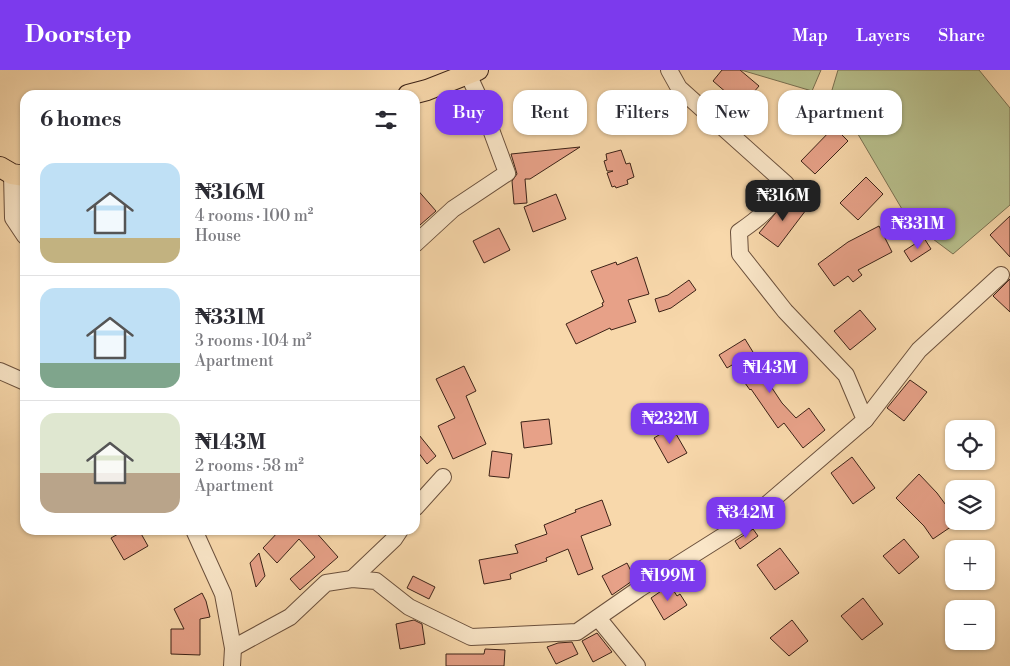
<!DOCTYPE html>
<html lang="en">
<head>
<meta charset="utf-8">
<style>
	:root { --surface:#fff; --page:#f2f2f3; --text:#2b2b33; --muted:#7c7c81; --line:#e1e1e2; --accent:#7c3aed }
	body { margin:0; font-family:"Libre Bodoni",serif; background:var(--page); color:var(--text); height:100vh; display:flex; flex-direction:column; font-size:19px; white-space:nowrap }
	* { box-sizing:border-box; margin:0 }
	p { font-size:16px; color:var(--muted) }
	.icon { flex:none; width:28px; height:28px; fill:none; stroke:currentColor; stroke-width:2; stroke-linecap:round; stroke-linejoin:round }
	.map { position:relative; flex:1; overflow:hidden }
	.sheet { position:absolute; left:20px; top:20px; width:400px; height:445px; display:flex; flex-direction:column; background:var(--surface); border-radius:15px; box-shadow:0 1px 4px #0004 }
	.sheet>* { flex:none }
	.banner { position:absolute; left:435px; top:20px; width:475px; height:45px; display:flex; gap:10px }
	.controls { position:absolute; left:945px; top:350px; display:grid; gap:10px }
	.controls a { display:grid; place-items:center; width:50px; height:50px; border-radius:10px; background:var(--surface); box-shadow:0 1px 4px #0004; font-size:25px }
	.price { position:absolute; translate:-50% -42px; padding:0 11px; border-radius:10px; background:var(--accent); color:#fff; font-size:16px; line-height:32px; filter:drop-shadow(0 1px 2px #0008) }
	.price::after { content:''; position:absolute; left:50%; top:30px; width:15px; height:11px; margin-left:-8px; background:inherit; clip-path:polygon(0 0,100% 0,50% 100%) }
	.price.current { background:#222; color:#fff }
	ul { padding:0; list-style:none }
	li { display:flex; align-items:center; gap:15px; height:125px; padding:0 20px }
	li+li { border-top:1px solid var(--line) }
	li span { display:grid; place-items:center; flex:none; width:140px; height:100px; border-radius:15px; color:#555 }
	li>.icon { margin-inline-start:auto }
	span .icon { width:60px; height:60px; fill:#fffc; stroke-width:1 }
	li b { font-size:21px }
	h2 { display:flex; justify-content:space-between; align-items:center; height:60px; padding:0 20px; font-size:21px }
	.chip { padding:0 18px; border-radius:15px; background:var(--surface); box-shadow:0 1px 4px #0004; font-size:18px; line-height:45px }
	.chip.current { background:var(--accent); color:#fff }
	header { display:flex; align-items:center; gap:30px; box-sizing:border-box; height:70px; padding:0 25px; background:var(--accent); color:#fff }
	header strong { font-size:24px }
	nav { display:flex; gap:28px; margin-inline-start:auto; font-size:18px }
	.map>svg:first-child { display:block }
</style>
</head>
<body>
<header>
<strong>Doorstep</strong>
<nav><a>Map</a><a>Layers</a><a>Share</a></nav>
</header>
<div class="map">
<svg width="1010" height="596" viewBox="0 0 1010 596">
	<rect width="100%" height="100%" fill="#f8d8ab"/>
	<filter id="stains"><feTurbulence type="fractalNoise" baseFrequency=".004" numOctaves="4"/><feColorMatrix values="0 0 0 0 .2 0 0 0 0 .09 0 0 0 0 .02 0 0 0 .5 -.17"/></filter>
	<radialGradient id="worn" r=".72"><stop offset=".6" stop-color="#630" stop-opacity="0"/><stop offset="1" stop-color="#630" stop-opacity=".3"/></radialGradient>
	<g fill="#b8c08d" stroke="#7a7152">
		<path d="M741,0H821L812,21Z"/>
		<path d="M838,0H979L1010,38V135L953,184L909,151L832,20Z"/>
	</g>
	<g fill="#e7a188" stroke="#3c2217">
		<path d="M722,0H740L759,16L742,36L713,11Z"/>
		<path d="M834,57L848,71L815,104L801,91Z"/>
		<path d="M580,77L530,109H525L527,133L514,134L512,111L517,104L511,84Z"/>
		<path d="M621,80L626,94L630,93L634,107L627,110L628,114L616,118L615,116L612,117L607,103L613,101H607L604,91L607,90L606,84Z"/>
		<path d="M866,107L883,124L858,150L840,133Z"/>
		<path d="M415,117L436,141L420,155L415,149Z"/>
		<path d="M556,124L566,149L533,162L524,137Z"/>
		<path d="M789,127L806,140L778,177L759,163Z"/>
		<path d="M1010,146V187L990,165Z"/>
		<path d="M879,156L892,182L858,200L862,205L853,212L848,206L834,216L818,194L848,172Z"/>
		<path d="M499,158L510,180L484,193L473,171Z"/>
		<path d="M924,168L931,179L911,192L904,181Z"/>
		<path d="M637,187L649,224L628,230L636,252L611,260L610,258L576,274L566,254L603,236L602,233L604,232L591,201L616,192L617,195Z"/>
		<path d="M1010,209V242L993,226Z"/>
		<path d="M689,210L696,220L671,238L659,242L655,229L668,225Z"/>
		<path d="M860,240L876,259L850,280L834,261Z"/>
		<path d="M745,269L756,287L758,286L771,305L766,309L782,333L796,348L809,338L825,360L803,378L784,353L778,358L751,319L750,320L732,295L727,298L719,285Z"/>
		<path d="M464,296L476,321L466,326L486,374L453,389L438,356L455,348L436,309Z"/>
		<path d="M910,310L927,322L904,351L887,338Z"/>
		<path d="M549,349L552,374L524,378L521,352Z"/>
		<path d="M672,357L687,383L668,393L654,368Z"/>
		<path d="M415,360L436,386L427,394L415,378Z"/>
		<path d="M492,381L512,384L509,408L489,406Z"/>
		<path d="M852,387L875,418L853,434L831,403Z"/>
		<path d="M919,404L937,423L954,446V451L958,452L933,469L924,456L896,428Z"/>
		<path d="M602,430L611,455L581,466L593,499L578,505L568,479L546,488L547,491L510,504L511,509L484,514L479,490L518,483L515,475L547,464L544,455L576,442L575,440Z"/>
		<path d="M753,459L758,466L740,479L735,471Z"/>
		<path d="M125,460H139L148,476L124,490L111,468Z"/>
		<path d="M280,460H314L338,487L300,520L290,509L315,487L299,469L277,493L263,478Z"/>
		<path d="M904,469L919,487L899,504L883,486Z"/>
		<path d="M780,478L799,503L775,520L757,495Z"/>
		<path d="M259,483L265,506L256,517L250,493Z"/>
		<path d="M627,493L635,509L612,525L602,506Z"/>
		<path d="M413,506L435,517L429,529L407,518Z"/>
		<path d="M670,515L677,526L680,524L687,535L664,550L651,528Z"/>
		<path d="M202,523L206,531L210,547L200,549V585L171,584V559H184L174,539Z"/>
		<path d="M863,528L883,554L862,570L841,546Z"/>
		<path d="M414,550L422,554L425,574L400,579L396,554Z"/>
		<path d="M792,550L808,571L789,586L770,568Z"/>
		<path d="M597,563L612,582L593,592L582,571Z"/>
		<path d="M572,572L578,584L556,594L547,577L558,573Z"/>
		<path d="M485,579L505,580L504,596H446V584H484Z"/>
	</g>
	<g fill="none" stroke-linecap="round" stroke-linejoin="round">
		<g stroke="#6b503c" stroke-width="18">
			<g id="minor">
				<path d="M12,104L13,148L25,166"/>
				<path d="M415,174L453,139L507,103L480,30L468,4"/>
				<path d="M0,301L25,312"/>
				<path d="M865,350L919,280L1001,205"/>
				<path d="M415,438L443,407"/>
				<path d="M194,460L223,524L233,578L232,596"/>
				<path d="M352,509L394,469L400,460"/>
				<path d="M598,548L637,596"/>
				<path d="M233,578L290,547L326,513L352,509L376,511L409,537L471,567L577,562L639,519L750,449L865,350L846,305L785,241L740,184L739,162C761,147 772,137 786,114L679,18L669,0"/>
			</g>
		</g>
		<g stroke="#3c2217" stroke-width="22">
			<g id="major">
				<path d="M408,25L427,20L478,0"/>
				<path d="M0,97L12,104L25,106"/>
			</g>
		</g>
		<use href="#minor" stroke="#fae6c8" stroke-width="16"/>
		<use href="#major" stroke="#f8d8ab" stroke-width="20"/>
	</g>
	<rect width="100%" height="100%" filter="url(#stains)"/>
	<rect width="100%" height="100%" fill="url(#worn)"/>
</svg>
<div class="controls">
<a><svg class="icon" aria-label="locate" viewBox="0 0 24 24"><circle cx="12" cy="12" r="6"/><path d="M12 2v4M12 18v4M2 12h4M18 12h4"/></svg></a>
<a><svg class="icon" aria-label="layers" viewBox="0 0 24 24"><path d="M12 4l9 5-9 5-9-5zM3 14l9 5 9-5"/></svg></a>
<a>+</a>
<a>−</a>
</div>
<b class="price current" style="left:783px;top:152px">₦316M</b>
<b class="price" style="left:918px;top:180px">₦331M</b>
<b class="price" style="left:770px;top:324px">₦143M</b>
<b class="price" style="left:670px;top:375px">₦232M</b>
<b class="price" style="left:746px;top:469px">₦342M</b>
<b class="price" style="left:668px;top:532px">₦199M</b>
<div class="banner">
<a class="chip current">Buy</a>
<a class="chip">Rent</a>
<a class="chip">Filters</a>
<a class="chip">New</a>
<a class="chip">Apartment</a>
</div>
<section class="sheet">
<h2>6 homes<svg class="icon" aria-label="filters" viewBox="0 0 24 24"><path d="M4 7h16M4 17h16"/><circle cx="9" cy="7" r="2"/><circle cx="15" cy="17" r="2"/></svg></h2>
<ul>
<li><span style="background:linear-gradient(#bfe0f5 75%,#c2b280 0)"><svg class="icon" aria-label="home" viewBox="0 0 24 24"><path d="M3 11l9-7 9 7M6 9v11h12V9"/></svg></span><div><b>₦316M</b><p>4 rooms · 100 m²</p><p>House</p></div></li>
<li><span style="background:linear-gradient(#bfe0f5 75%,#7fa58c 0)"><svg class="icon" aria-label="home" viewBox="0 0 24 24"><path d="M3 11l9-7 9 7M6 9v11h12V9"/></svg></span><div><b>₦331M</b><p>3 rooms · 104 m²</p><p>Apartment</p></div></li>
<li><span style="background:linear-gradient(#dfe7d0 60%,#b9a48a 0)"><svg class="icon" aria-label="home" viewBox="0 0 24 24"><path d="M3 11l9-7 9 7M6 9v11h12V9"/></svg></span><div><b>₦143M</b><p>2 rooms · 58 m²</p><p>Apartment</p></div></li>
</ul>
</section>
</div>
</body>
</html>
